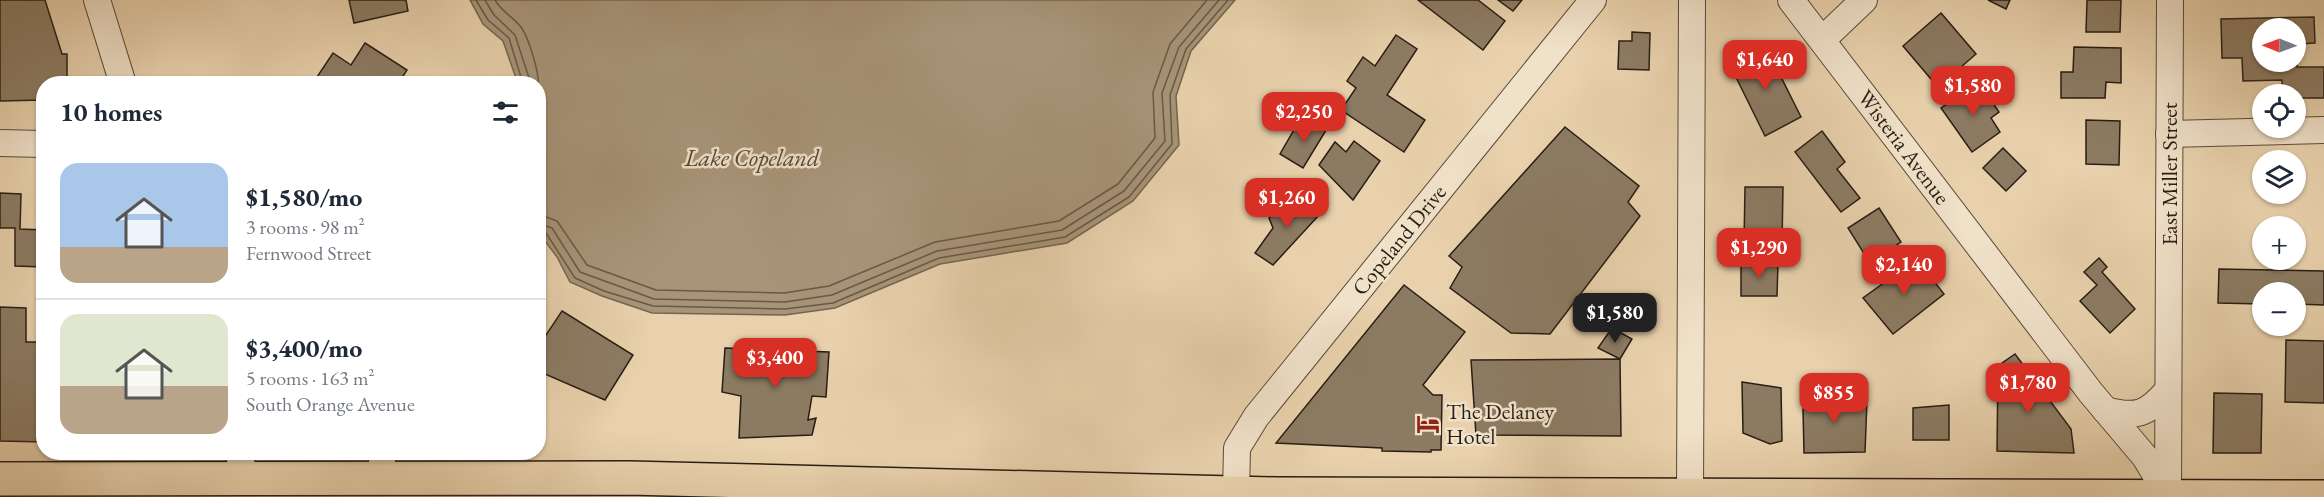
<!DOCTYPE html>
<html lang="en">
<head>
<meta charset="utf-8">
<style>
	:root { --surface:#fff; --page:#f6f6f7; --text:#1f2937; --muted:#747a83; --line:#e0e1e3; --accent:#d93025 }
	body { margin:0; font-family:"EB Garamond",serif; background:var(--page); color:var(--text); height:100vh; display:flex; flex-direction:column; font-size:22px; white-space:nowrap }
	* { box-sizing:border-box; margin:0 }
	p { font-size:20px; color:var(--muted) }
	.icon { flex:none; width:33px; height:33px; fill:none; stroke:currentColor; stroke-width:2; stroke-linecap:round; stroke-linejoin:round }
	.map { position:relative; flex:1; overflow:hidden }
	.drawer { position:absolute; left:36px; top:76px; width:510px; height:384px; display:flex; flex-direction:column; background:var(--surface); border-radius:24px; box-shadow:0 2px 4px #0004 }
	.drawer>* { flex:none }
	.needle { width:39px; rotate:271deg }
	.fabs { position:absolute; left:2252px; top:18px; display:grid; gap:12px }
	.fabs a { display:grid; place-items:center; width:54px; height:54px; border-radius:50%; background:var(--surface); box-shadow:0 2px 4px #0004; font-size:30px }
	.price { position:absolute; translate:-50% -51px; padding:0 14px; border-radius:12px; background:var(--accent); color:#fff; font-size:20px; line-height:39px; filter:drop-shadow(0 2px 3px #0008) }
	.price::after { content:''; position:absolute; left:50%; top:36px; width:18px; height:14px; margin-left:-9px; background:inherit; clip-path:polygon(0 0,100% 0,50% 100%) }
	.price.current { background:#222; color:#fff }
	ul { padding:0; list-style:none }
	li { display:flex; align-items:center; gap:18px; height:150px; padding:0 24px }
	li+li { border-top:2px solid var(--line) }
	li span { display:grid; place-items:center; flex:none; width:168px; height:120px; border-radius:18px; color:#555 }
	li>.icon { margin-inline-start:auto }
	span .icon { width:72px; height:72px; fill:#fffc; stroke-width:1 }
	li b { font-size:26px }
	h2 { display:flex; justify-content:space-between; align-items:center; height:72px; padding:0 24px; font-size:26px }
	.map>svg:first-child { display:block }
</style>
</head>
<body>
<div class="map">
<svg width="2324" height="497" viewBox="0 0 2324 497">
	<rect width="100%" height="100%" fill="#e8d1ac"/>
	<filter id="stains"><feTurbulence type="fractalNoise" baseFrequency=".00333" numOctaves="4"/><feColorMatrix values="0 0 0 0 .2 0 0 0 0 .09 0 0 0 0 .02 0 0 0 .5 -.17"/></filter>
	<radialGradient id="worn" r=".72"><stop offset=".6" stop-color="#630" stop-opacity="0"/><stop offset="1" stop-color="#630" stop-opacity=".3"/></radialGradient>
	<path fill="#a79478" stroke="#746550" stroke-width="1.5" d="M470,0H1235L1191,51L1176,96L1179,145L1133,201L1067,243L940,264L835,308L785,315L652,313L602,296L570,282L557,257L539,233L538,84H518L503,41L483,24Z"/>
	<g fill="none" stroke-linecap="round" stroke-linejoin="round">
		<g stroke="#685946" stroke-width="1.5">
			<path d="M476,0L488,20L509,38L523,84"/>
			<path d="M485,0L494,15L515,35L531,84"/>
			<path d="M495,0C502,12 513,17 521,27C529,38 541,77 538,90"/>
			<path d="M538,214L557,221L587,265L656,290L784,293L829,286L935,242L1059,221L1118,184L1155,138L1153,92L1170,44L1207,0"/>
			<path d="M538,223L552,228L580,272L654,299L785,302L832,295L937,251L1062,230L1124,191L1165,141L1162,93L1179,47L1219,0"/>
			<path d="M538,230L546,233L575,278L604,291L653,306L785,309L833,303L939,258L1065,237L1129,197L1172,144L1170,95L1186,49L1228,0"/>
		</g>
	</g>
	<g fill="#8c7b63" stroke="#281e14" stroke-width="1.5" fill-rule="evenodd">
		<path d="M0,0H45L62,54H67V84H44V100L0,101Z"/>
		<path d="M349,0H406L408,11L354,23Z"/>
		<path d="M1418,0H1478L1505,21L1483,50Z"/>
		<path d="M1498,0H1522L1513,11Z"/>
		<path d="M1988,0H2010L2006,9Z"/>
		<path d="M2087,0H2121L2120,32H2086Z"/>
		<path d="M1941,13L1976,54L1961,67L1969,78L1947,98L1903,46Z"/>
		<path d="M2314,17L2315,43L2297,44V67H2324V98H2295V94H2282V80L2243,81L2242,58H2222L2221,19ZM2262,28H2295V62H2262Z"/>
		<path d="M1632,32L1650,33L1649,70L1618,69L1619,41H1632Z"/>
		<path d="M1396,35L1417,49L1387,95L1425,120L1404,152L1341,110L1356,88L1347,81L1363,57L1375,66Z"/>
		<path d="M365,43L407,70L398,84L313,83L333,53L351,65Z"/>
		<path d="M1766,47L1801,117L1765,136L1730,65Z"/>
		<path d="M2074,47L2121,48V83L2106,82L2105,98H2061V72H2073Z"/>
		<path d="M1979,82L1999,112L1991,118L2000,132L1972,152L1941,108Z"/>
		<path d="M1312,117L1328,127L1303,168L1280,154L1295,128L1302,132Z"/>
		<path d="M2086,120L2120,121L2119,165L2086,164Z"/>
		<path d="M1565,127L1639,186L1628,202L1640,216L1550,334L1511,333L1450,288L1462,267L1449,256Z"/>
		<path d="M1822,131L1845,162L1837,169L1860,198L1841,212L1795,152Z"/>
		<path d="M1354,141L1380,161L1353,200L1319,165L1335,142L1346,152Z"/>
		<path d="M2003,148L2026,171L2006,191L1983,168Z"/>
		<path d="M1745,187H1783L1782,244L1744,243Z"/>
		<path d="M0,193L21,194L20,229L44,230V267L15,266V228H0Z"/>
		<path d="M1302,193L1320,214L1273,265L1255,253L1273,228L1269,218L1275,213H1281Z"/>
		<path d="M1879,208L1901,242L1870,263L1848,228Z"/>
		<path d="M2099,258L2107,267L2102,272L2135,309L2110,333L2080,301L2097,285L2084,272Z"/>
		<path d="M1917,259L1944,294L1893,334L1863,298Z"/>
		<path d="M1741,262L1778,263L1777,296H1741Z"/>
		<path d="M2219,269L2324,271V305L2295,304V292H2262V304L2218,303Z"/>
		<path d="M1404,285L1465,332L1423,385L1433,395H1442L1441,450H1431V452L1382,451V448L1276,443Z"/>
		<path d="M0,307L26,308V342H41L44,442L0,441Z"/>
		<path d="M562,311L633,355L605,400L538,371V347Z"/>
		<path d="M1612,328L1632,339L1620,359L1598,348Z"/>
		<path d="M2286,340L2324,341V403L2285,402Z"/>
		<path d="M725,348L829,352L826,397L812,396L808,420L816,418L812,435L739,438L741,396L722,392Z"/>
		<path d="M2015,354L2071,429L2074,453L1997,451L1998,366Z"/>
		<path d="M1620,359L1621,436L1476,435L1471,360Z"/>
		<path d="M1742,382L1781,388L1782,441L1770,444L1743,433Z"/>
		<path d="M1811,390L1844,391L1845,401L1867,400L1865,452L1804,453L1803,409L1811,406Z"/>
		<path d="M2214,393L2262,394L2261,453H2213Z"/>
		<path d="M1949,405V440H1913V408Z"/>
	</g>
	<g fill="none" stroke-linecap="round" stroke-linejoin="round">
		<g stroke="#584b3a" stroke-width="28">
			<g id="minor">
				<path d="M97,0L123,84"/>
				<path d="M1791,0L2091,393L2145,457L2168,496"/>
				<path d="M1823,39L1864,0"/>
				<path d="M2169,134L2324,130"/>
				<path d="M0,143L44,144"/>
				<path d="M2105,410C2136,418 2147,415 2168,390"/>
				<path d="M238,453L247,480"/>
				<path d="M382,480V453"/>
				<path d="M1236,493L1237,448L1256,417L1593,0"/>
				<path d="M2168,494L2170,0"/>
				<path d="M1690,495L1692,0"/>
			</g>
		</g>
		<g stroke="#281e14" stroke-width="36">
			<path id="primary" d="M0,479L629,478L1275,494L2324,497"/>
		</g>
		<use href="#minor" stroke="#f0e1c9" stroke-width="26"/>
		<use href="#primary" stroke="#e8d1ac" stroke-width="33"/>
	</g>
	<defs>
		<g id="hotel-bare" transform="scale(1.8)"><path d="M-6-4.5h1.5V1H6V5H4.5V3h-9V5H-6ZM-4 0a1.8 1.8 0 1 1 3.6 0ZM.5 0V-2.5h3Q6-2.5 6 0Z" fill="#8f2418" stroke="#f0e1c9" stroke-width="2.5" paint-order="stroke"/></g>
	</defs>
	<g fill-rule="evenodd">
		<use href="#hotel-bare" x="1428" y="424"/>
	</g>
	<g text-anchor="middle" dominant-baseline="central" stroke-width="5" stroke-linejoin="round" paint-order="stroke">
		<g font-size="22" fill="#281e14" stroke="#f0e1c9">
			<text transform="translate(1904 147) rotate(53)">Wisteria Avenue</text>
			<text transform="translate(2169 174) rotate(-90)">East Miller Street</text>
			<text transform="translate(1399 240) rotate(-51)">Copeland Drive</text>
		</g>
		<g font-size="22" fill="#281e14" stroke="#f0e1c9" text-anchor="start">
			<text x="1446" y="411">The Delaney<tspan x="1446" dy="25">Hotel</tspan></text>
		</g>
		<g font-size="24" font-style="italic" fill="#544737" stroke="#f0e1c9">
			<text x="752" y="157">Lake Copeland</text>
		</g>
	</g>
	<rect width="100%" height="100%" filter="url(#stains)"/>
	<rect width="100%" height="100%" fill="url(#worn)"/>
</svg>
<div class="fabs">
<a><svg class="needle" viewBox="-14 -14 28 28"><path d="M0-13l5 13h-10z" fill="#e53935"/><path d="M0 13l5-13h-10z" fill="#747a83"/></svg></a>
<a><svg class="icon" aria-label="locate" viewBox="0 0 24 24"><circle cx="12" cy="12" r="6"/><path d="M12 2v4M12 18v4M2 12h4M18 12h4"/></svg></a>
<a><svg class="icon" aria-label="layers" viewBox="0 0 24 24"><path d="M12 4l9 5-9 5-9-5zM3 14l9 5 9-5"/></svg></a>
<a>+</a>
<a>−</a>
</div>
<b class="price" style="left:1765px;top:91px">$1,640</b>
<b class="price" style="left:1973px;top:117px">$1,580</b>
<b class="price" style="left:1304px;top:143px">$2,250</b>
<b class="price" style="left:1287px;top:229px">$1,260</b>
<b class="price" style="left:1759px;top:279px">$1,290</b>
<b class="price" style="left:1904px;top:296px">$2,140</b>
<b class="price current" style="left:1615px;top:344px">$1,580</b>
<b class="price" style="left:775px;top:389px">$3,400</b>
<b class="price" style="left:2028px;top:414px">$1,780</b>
<b class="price" style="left:1834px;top:424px">$855</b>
<section class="drawer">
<h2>10 homes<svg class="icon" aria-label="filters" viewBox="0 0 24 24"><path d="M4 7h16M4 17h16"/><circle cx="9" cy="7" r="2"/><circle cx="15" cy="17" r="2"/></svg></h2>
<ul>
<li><span style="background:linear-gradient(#a9c7e8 70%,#b9a48a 0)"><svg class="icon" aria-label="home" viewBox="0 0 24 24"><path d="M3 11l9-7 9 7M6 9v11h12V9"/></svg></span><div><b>$1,580/mo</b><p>3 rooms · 98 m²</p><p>Fernwood Street</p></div></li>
<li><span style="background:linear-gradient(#dfe7d0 60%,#b9a48a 0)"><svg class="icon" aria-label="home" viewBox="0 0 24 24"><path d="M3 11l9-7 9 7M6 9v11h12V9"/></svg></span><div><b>$3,400/mo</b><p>5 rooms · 163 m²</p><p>South Orange Avenue</p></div></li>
</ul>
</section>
</div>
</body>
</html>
